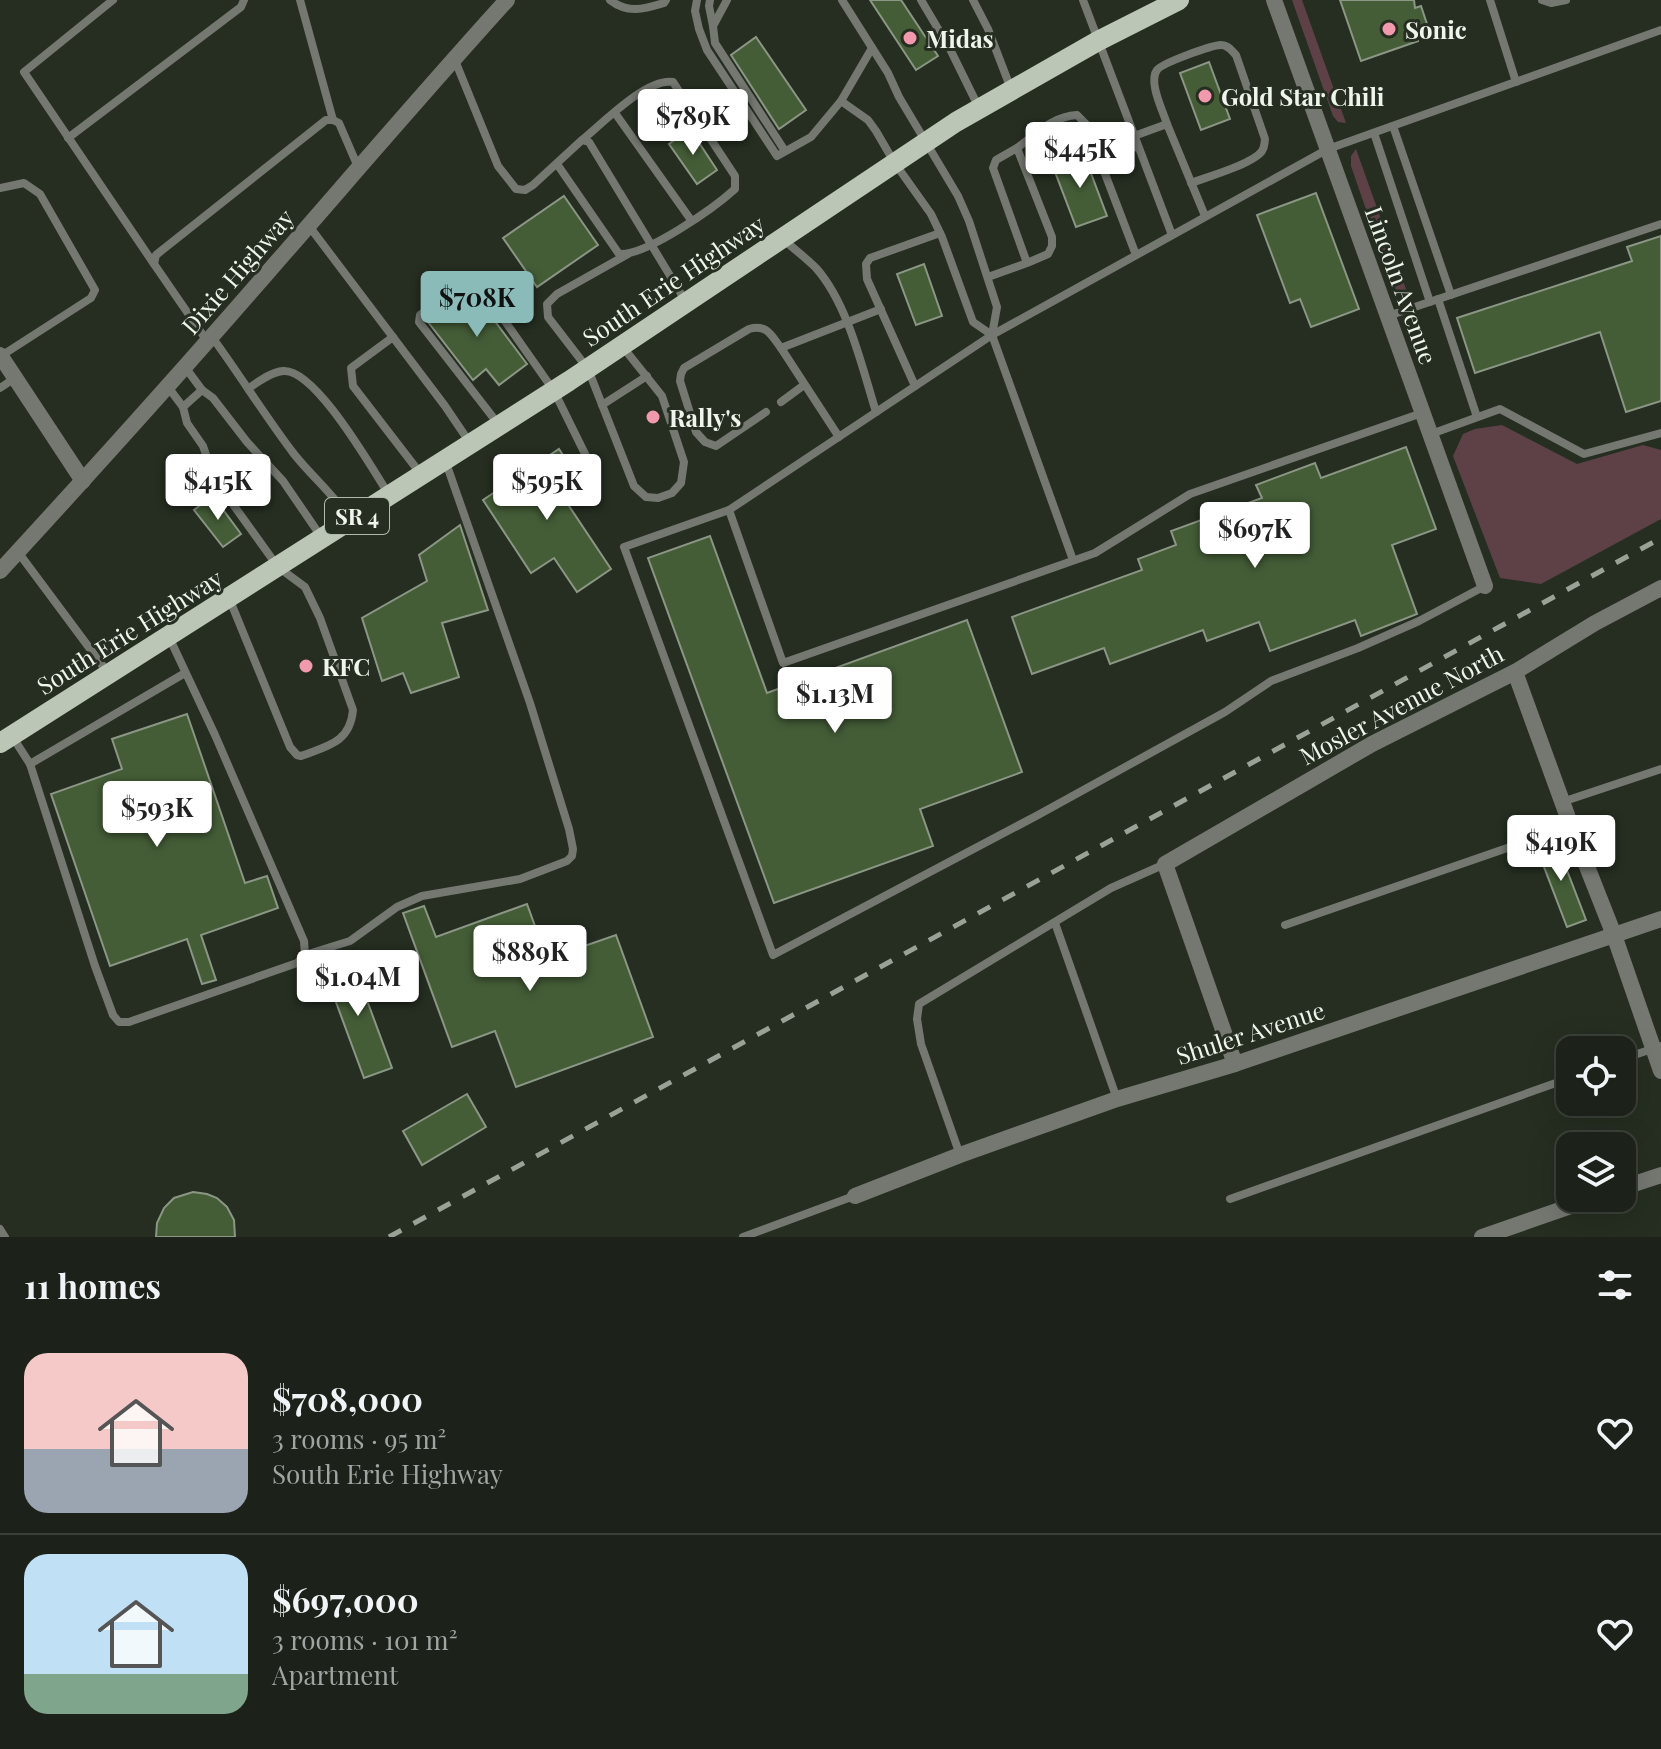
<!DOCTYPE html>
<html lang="en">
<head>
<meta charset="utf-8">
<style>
	:root { --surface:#1c2219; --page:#252a22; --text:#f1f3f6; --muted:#a0a4a2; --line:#3a3f38; --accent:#8bbbb9 }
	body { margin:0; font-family:"Playfair Display",serif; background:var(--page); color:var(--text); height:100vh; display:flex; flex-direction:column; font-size:30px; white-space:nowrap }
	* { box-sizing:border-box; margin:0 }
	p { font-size:26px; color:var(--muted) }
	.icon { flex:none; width:44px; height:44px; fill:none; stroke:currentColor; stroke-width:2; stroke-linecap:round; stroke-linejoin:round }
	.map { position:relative; height:1237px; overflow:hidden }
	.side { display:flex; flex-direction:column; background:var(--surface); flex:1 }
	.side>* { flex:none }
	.buttons { position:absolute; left:1556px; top:1036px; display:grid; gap:16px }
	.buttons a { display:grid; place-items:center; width:80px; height:80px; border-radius:16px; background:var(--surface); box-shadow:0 8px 32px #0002,0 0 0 2px var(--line); font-size:40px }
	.price { position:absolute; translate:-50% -68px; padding:0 18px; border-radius:8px; background:#fff; color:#222; font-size:26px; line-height:52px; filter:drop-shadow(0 2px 4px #0008) }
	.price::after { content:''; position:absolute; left:50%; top:48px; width:24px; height:18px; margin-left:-12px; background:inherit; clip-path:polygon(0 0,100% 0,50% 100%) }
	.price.on { background:var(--accent); color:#111 }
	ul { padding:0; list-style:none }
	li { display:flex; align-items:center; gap:24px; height:200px; padding:0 24px }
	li+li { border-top:2px solid var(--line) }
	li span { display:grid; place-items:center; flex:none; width:224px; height:160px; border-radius:24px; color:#555 }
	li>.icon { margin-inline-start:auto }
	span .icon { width:96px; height:96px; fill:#fffc; stroke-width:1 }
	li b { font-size:34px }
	h2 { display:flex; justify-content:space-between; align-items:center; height:96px; padding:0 24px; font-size:34px }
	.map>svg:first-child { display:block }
</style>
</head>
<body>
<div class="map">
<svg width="1661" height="1237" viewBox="0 0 1661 1237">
	<rect width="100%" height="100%" fill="#252e21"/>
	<g fill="#5d4147">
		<path d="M1292,0H1302L1346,123L1338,122L1333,116Z"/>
		<path d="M1356,149L1407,292H1397L1391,282L1351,166V156Z"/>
		<path d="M1502,425L1577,464L1643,445L1661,450V519L1541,584L1500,578L1453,456L1463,434L1475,429Z"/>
	</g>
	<g fill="#445d37" stroke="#8b9685" stroke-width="2">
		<path d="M870,0H901L938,56L916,70Z"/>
		<path d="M1340,0H1414L1415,8L1421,6L1428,27L1415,31L1418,41L1361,61Z"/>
		<path d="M756,37L806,110L779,129L731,55Z"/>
		<path d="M1209,62L1230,119L1201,130L1180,73Z"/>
		<path d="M690,129L717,170L697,184L669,144Z"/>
		<path d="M1083,152L1107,216L1076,227L1052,164Z"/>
		<path d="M1316,193L1359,309L1311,327L1300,299L1290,303L1257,215Z"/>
		<path d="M564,196L598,245L537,287L503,238Z"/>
		<path d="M1661,236V401L1626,412L1600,332L1475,373L1457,318L1632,261L1627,247Z"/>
		<path d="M924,264L942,316L916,325L897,274Z"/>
		<path d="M469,290L473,292L527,364L499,385L486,369L473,380L428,322Z"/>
		<path d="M1406,447L1436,529L1392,545L1417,614L1361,636L1355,620L1270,651L1259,622L1207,641L1203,630L1110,664L1104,648L1032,674L1012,617L1142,570L1138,559L1176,545L1171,531L1262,498L1256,485L1315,463L1321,478Z"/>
		<path d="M559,449L578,478L559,491L611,569L577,592L554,558L531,573L483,500Z"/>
		<path d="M213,496L241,534L223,547L194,510Z"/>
		<path d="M460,525L488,610L442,623L459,677L411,693L403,673L382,681L362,618L427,581L419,555Z"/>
		<path d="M710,536L767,693L967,620L1022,772L920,809L933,846L774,903L648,558Z"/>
		<path d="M187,714L245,883L267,876L278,908L201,935L216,980L202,984L187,939L110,966L51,794L122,769L112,739Z"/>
		<path d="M1555,839L1586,920L1567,927L1536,846Z"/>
		<path d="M527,904L547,959L616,935L653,1037L516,1087L495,1031L452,1047L403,913L424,906L436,937Z"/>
		<path d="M351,957L392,1068L364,1078L323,967Z"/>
		<path d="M467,1094L486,1127L422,1165L403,1131Z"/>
		<path d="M193,1192L207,1194L217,1198L227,1207L234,1220L235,1237H156L157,1223L164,1208L174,1198Z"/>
	</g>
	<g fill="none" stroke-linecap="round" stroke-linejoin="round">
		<g stroke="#747871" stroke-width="8">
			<path d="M113,0L24,72L154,264"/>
			<path d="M300,0L333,120"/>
			<path d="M610,0C628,14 644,9 664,3L666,0"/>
			<path d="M697,0L695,11L699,29L707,50L777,156L811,137L841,101L872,48"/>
			<path d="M710,0L709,6L713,26"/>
			<path d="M727,0L713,26L715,43L785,151"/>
			<path d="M842,0L888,73L899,97L958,196L969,221L997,307L992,335L1073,560"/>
			<path d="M921,0L950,49L979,108"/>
			<path d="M973,0L988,29L1011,89"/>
			<path d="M1083,0L1172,235"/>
			<path d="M1490,0L1516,82"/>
			<path d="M1542,0L1551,3L1566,0"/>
			<path d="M454,58L498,166L516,189L525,190L533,185L582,140L589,142L686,302"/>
			<path d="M841,101L868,120L876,131L894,162L931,214L942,237L973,322L992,335"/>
			<path d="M615,113L691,220"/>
			<path d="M1167,124C1163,111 1148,82 1157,70C1162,63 1212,45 1221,45C1228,45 1231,50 1236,55L1265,139C1264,145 1265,146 1262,151C1253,164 1207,177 1191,183"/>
			<path d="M1393,126L1451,295"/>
			<path d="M1374,133L1430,302"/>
			<path d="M1134,136L1167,124L1205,216"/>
			<path d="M68,138L241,7L244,0"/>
			<path d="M1017,148C1036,134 1053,116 1077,115L1086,124L1136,255"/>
			<path d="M1100,161L1138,146"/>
			<path d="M557,164L619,254C646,256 714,208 735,189V176L673,82C646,78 603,123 582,140"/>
			<path d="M0,188L24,183L40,194L95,290L91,298L1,356"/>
			<path d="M309,226L445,406L470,443"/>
			<path d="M783,239C794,249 806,258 816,268C848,304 862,367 876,412"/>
			<path d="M988,277L1027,263L993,168L996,160L1017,148L1052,237V246L1048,254L1027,263"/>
			<path d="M1438,299L1477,417"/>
			<path d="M1388,316L1661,224"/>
			<path d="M212,337C240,375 265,416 294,454C313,478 334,494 350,520"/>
			<path d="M393,337L351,368L353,386L420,473"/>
			<path d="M207,341L154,264L156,255L326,120H333L339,123L358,167"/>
			<path d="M622,346L662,396L684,462L681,483L672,493L658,498L646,497L634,486L588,369L548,317L547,304L557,294L628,254"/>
			<path d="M781,348L839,437"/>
			<path d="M185,367L202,390"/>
			<path d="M915,386L867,279L866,264L870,258L940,233"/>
			<path d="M168,387L183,407"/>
			<path d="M0,388L15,378"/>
			<path d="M249,388C258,382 271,372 283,371C315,368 371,467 388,493"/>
			<path d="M781,402L804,385"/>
			<path d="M602,405L647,376"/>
			<path d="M766,412L716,446L705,442L696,432L680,381L681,374L684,368L749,329C767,324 771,335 781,348L881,309"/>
			<path d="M499,425L419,322L420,315L466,282L481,287L554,391L589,462"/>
			<path d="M1431,434L1500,409L1584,454L1661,433"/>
			<path d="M729,510L783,663L1095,553L1190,494L1422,413"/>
			<path d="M18,552L108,673"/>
			<path d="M1485,586L1419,621L1358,648L1271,681L1225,712L1038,815L773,955L624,547L729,510L992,335L1328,149L1661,30"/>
			<path d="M229,598L290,747L297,755L301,756C327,746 350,743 353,710L320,618L305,587L278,567L214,478L203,446L187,423L183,407L202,390L213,398L247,442L283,481L322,538"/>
			<path d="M169,637L215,735L304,941L305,955"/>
			<path d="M12,736L30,764L185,673"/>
			<path d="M30,764L95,966L113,1015L119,1022H129L297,963L305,955L350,941L397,907L422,896L520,879L567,861L572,856L573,849L569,829L530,703L445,460"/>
			<path d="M1562,802L1661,769"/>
			<path d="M1055,923L1117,1099"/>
			<path d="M1285,925L1571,826"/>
			<path d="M1622,1059L1661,1046"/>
			<path d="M960,1155L921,1044L917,1019L919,1004L1111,888L1165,864"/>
			<path d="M1230,1199L1570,1078"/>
			<path d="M0,1229L5,1237"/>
			<path d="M743,1237L854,1196"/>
		</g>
		<g stroke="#747871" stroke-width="16">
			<path d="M1274,0L1485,586"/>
			<path d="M0,355L83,481"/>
			<path d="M1515,672L1571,826L1614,935L1661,1071"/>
			<path d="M1235,1064L1165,864L1372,744L1515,672L1595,623L1661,588"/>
			<path d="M1622,1188L1661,1175"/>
			<path d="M855,1196L960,1155L1117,1099L1235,1064L1661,919"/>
			<path d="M1482,1237L1594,1198"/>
		</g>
		<path stroke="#747871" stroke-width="16" d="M0,571C93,470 185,368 275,264C352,176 428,87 507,0"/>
		<path stroke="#bcc6b7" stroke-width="20" d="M0,743L569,381L956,122L1098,41L1179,0"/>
		<path stroke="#9aa196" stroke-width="5" stroke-dasharray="14 14" stroke-linecap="butt" d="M389,1237L1661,538"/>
	</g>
	<g fill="#f29aad" stroke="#252e21" stroke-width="3">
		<circle cx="1389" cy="29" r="8"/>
		<circle cx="910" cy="38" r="8"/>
		<circle cx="1205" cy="96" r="8"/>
		<circle cx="653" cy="417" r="8"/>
		<circle cx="306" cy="666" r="8"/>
	</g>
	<g text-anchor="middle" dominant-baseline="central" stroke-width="6" stroke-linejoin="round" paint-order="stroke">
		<rect fill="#252e21" stroke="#b2b9af" stroke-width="2" x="325" y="498" width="64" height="36" rx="6"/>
		<g font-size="22" font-weight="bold" fill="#eff5ec">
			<text x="357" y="516">SR 4</text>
		</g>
		<g font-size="24" font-weight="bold" fill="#eff5ec" stroke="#252e21" text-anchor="start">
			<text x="1405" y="29">Sonic</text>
			<text x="926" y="38">Midas</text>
			<text x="1221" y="96">Gold Star Chili</text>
			<text x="669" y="417">Rally's</text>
			<text x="322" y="666">KFC</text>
		</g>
		<g font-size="24" fill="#eff5ec" stroke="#252e21">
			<text transform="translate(237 271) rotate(-49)">Dixie Highway</text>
			<text transform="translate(673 280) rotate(-34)">South Erie Highway</text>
			<text transform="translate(1402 285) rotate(70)">Lincoln Avenue</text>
			<text transform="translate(129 631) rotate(-32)">South Erie Highway</text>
			<text transform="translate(1401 704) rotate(-28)">Mosler Avenue North</text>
			<text transform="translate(1250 1032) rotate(-18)">Shuler Avenue</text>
		</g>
	</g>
</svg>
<div class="buttons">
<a><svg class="icon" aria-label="locate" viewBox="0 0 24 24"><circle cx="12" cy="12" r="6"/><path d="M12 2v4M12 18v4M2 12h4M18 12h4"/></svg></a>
<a><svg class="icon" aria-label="layers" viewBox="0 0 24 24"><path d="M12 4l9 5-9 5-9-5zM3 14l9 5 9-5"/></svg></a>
</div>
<b class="price" style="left:693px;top:157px">$789K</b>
<b class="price" style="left:1080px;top:190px">$445K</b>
<b class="price on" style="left:477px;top:339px">$708K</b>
<b class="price" style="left:218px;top:522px">$415K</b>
<b class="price" style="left:547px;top:522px">$595K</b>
<b class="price" style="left:1255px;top:570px">$697K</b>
<b class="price" style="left:835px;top:735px">$1.13M</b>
<b class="price" style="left:157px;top:849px">$593K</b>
<b class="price" style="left:1561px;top:883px">$419K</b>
<b class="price" style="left:530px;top:993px">$889K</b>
<b class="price" style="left:358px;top:1018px">$1.04M</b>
</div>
<section class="side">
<h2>11 homes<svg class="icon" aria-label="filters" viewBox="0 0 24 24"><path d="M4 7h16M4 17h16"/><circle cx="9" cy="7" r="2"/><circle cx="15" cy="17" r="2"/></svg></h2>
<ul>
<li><span style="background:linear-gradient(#f6c9c9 60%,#9aa5b1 0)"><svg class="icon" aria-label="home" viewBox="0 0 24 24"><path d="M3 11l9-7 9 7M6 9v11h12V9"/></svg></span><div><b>$708,000</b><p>3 rooms · 95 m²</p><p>South Erie Highway</p></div><svg class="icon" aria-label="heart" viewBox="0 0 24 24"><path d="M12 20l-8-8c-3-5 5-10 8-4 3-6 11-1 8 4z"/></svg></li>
<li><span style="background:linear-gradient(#bfe0f5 75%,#7fa58c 0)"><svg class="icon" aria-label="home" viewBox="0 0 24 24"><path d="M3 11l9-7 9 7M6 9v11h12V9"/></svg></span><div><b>$697,000</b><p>3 rooms · 101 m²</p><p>Apartment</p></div><svg class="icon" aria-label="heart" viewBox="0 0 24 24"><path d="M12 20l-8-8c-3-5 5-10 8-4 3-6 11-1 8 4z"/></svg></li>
</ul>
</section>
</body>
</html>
